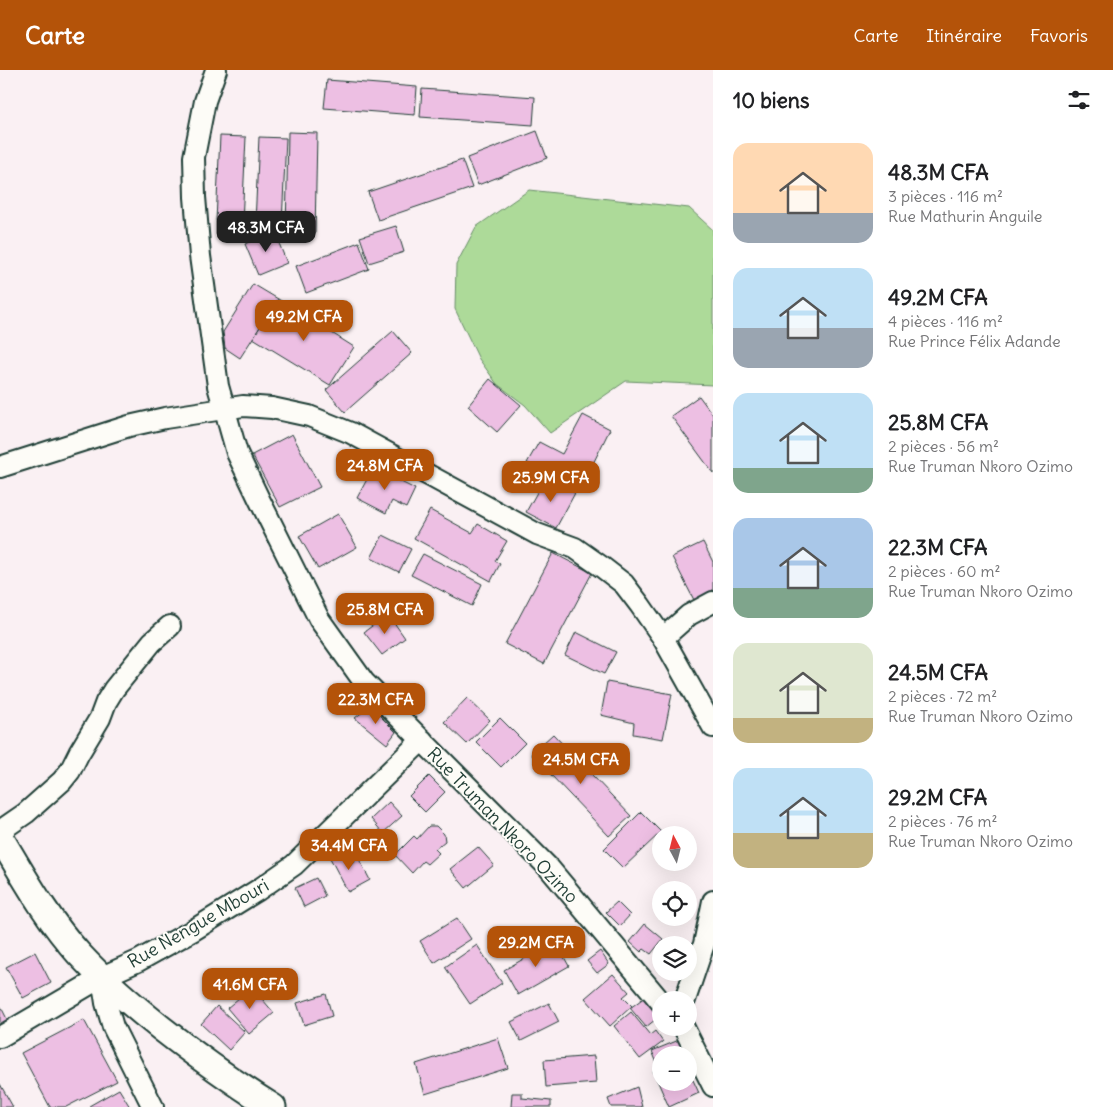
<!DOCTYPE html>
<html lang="fr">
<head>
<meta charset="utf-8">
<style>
	:root { --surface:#fff; --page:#f2f2f2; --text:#202124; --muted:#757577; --accent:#b45309 }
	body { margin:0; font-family:Delius,sans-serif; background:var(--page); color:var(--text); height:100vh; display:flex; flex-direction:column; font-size:19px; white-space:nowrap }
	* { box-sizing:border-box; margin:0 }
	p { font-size:16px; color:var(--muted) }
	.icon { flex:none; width:28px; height:28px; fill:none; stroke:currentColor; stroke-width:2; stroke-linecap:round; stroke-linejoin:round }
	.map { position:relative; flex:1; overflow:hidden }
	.panel { display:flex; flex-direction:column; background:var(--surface); width:400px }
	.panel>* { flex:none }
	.needle { width:32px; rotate:353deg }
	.tools { position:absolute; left:652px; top:756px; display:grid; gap:10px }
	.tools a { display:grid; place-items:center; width:45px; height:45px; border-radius:50%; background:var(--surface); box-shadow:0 5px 20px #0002; font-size:25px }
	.price { position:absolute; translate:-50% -42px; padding:0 11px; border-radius:10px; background:var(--accent); color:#fff; font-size:16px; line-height:32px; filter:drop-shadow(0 1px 2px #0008) }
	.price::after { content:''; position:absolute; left:50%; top:30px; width:15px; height:11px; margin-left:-8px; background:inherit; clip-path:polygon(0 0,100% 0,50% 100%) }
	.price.current { background:#222; color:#fff }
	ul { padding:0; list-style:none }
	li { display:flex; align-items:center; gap:15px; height:125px; padding:0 20px }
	li span { display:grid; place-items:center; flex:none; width:140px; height:100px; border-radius:15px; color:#555 }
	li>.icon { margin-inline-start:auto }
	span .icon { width:60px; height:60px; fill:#fffc; stroke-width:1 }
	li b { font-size:21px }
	h2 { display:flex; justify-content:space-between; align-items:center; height:60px; padding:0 20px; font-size:21px }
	header { display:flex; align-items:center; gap:30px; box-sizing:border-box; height:70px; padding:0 25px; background:var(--accent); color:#fff }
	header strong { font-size:24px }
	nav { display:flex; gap:28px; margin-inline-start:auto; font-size:18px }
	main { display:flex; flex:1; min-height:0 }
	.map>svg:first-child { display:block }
</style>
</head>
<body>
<header>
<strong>Carte</strong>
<nav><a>Carte</a><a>Itinéraire</a><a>Favoris</a></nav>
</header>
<main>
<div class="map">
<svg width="713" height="1037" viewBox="0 0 713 1037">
	<rect width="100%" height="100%" fill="#faf0f3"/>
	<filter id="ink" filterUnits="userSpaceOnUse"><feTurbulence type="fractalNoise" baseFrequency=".02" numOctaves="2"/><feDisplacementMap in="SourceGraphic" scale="10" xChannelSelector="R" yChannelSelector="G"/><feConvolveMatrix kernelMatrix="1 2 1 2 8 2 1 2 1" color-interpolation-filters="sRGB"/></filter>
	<g filter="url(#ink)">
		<path fill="#adda99" stroke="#668c66" d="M529,120L689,138L713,160V315L626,311L550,363L525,335L497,314L479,289L455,239L456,195L476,157Z"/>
		<g fill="#edbfe3" stroke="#1f3d34">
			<path d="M327,10L417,17L415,45L324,38Z"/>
			<path d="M422,19L535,27L533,55L420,47Z"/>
			<path d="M537,61L547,88L478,115L467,88Z"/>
			<path d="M288,62L317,63L315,164H286Z"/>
			<path d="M220,66L246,67L242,153L216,151Z"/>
			<path d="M259,67L286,68L282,154L255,153Z"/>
			<path d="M462,90L472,118L378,150L368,122Z"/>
			<path d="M396,156L404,182L369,193L360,167Z"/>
			<path d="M274,161L287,193L258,205L245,174Z"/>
			<path d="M359,172L369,199L306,223L296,196Z"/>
			<path d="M253,214L278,229L240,288L225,278L223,262Z"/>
			<path d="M278,229L354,277L330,315L253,268Z"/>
			<path d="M393,261L412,283L345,342L326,320Z"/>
			<path d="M490,309L521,335L497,362L468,336Z"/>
			<path d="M699,326L713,345V403L671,346Z"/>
			<path d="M583,345L610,359L581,418L527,393L539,372L562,384Z"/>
			<path d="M292,364L320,417L280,437L252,385Z"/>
			<path d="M373,398L415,419L406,438L392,431L386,443L357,428Z"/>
			<path d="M545,408L575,423L556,458L526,442Z"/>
			<path d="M430,440L472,463L478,454L507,471L495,491L500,494L491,511L414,468Z"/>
			<path d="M338,444L357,477L318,499L299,466Z"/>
			<path d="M383,465L411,479L399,502L371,488Z"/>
			<path d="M703,472L713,492V521L694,530L672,487Z"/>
			<path d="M553,483L592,503L544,594L505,574Z"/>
			<path d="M423,484L482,514L472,536L411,505Z"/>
			<path d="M388,544L405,568L382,585L364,562Z"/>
			<path d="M576,562L616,582L604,604L565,585Z"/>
			<path d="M607,612L672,624L663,669L633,664L634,653L601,645Z"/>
			<path d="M467,628L490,650L467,674L444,652Z"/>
			<path d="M370,636L396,662L387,674L355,648Z"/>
			<path d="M500,648L525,673L501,697L476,672Z"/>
			<path d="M553,664L631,746L609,766L531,684Z"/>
			<path d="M429,706L445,722L425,742L409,726Z"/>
			<path d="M389,732L402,746L383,763L371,749Z"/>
			<path d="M641,742L661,762L623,798L604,779Z"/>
			<path d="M429,756H436L444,764L445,771L435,779L439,783L427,794L423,791L412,803L395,785L414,766L417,769Z"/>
			<path d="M478,777L494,795L466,818L450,799Z"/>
			<path d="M340,780L344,788L347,787L350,794L359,789L370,810L348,822L329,786Z"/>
			<path d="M316,808L325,826L304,837L295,818Z"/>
			<path d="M617,832L630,845L620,856L606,842Z"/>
			<path d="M457,848L471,869L434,893L420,871Z"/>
			<path d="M645,854L663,869L651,884L644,879L641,882L630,872Z"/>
			<path d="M555,871L569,896L518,925L504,900Z"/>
			<path d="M477,875L502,913L470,934L445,897Z"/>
			<path d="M600,881L609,894L597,903L587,891Z"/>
			<path d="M35,882L51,913L23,928L6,897Z"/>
			<path d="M613,904L629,922L623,927L632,936L610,956L585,928Z"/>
			<path d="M252,917L274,943L249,964L227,938Z"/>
			<path d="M326,924L332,946L304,955L297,933Z"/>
			<path d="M645,927L660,946L646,957L630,938Z"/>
			<path d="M549,933L559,952L521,971L511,952Z"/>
			<path d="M0,935L8,951L0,955Z"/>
			<path d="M217,936L245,962L229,980L201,954Z"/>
			<path d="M631,942L650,965L655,961L663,972L640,989L614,956Z"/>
			<path d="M84,950L117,1011L66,1037H50L21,983Z"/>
			<path d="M498,968L508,998L425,1024L416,994Z"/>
			<path d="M679,970L684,982L677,985H661V991L657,993L652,981Z"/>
			<path d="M594,986L596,1013L546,1017L544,990Z"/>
			<path d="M661,997V1012L686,1013L693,1010L699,1023L669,1037L653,1001Z"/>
			<path d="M0,1014L13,1037H0Z"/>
			<path d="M637,1017L642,1037H611L608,1029Z"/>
			<path d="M119,1019L130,1037H90L89,1036Z"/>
			<path d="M512,1023H522V1028L551,1031V1037H511Z"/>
		</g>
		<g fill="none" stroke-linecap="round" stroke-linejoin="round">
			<g stroke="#1f3d34" stroke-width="24">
				<g id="minor">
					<path d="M216,0L205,31L194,87L195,127L200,186L218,316L237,383L259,429L319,549L364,612L549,798L661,932"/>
					<path d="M0,397L129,356L165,348L243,336L272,338L309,346L351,363L537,464L575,478L602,497L624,514L640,535L663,568L713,657"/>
					<path d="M663,568L689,545L713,532"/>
					<path d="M0,761L26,743L62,711L70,701L79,683L100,648L106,632L114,619L152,572L170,556"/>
					<path d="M102,907L106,933L113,957L153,1037"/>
					<path d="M685,930L704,874L713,831"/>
					<path d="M684,958L713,1016"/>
					<path d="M0,967L102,907L138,891L192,861L258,820L294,795L422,670"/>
				</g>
			</g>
			<g stroke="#1f3d34" stroke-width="29">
				<path id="major" d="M0,767C24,807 47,849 79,884C104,911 132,935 161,958C197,986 234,1013 273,1037"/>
			</g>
			<use href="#minor" stroke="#fdfcf7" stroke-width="20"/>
			<use href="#major" stroke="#fdfcf7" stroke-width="25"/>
		</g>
	</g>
	<g text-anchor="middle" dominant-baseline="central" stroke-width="4" stroke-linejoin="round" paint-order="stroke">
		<g font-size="18" fill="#1f3d34" stroke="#fdfcf7">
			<text transform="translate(503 755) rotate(46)">Rue Truman Nkoro Ozimo</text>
			<text transform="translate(198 853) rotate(-30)">Rue Nengue Mbouri</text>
		</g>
	</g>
</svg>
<div class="tools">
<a><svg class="needle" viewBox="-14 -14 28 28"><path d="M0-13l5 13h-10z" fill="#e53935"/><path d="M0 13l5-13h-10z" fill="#757577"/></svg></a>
<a><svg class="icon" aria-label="locate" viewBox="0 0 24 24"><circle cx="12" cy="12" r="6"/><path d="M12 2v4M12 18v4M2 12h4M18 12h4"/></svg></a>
<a><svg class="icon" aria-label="layers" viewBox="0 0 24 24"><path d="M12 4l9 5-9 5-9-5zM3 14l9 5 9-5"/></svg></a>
<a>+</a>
<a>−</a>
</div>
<b class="price current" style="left:266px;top:183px">48.3M CFA</b>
<b class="price" style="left:304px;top:272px">49.2M CFA</b>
<b class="price" style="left:385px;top:421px">24.8M CFA</b>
<b class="price" style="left:551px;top:433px">25.9M CFA</b>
<b class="price" style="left:385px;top:565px">25.8M CFA</b>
<b class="price" style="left:376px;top:655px">22.3M CFA</b>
<b class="price" style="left:581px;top:715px">24.5M CFA</b>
<b class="price" style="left:349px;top:801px">34.4M CFA</b>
<b class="price" style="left:536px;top:898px">29.2M CFA</b>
<b class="price" style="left:250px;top:940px">41.6M CFA</b>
</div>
<section class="panel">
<h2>10 biens<svg class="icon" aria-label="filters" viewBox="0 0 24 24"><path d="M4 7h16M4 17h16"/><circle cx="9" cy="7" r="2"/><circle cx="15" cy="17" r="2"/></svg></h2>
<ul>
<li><span style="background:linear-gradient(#ffd9b3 70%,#9aa5b1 0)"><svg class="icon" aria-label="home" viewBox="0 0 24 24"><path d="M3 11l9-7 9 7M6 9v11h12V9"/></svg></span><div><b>48.3M CFA</b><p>3 pièces · 116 m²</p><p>Rue Mathurin Anguile</p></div></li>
<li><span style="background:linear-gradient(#bfe0f5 60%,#9aa5b1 0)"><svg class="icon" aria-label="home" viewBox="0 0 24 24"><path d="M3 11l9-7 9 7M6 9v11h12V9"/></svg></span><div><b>49.2M CFA</b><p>4 pièces · 116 m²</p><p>Rue Prince Félix Adande</p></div></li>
<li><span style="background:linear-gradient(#bfe0f5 75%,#7fa58c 0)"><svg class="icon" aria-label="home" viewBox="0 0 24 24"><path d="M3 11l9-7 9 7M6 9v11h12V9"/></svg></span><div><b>25.8M CFA</b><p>2 pièces · 56 m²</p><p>Rue Truman Nkoro Ozimo</p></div></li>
<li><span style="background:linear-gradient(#a9c7e8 70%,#7fa58c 0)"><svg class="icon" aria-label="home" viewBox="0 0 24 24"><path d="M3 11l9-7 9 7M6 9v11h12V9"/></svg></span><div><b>22.3M CFA</b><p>2 pièces · 60 m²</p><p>Rue Truman Nkoro Ozimo</p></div></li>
<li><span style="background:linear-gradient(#dfe7d0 75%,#c2b280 0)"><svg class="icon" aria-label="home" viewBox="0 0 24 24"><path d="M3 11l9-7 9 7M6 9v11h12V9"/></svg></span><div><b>24.5M CFA</b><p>2 pièces · 72 m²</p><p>Rue Truman Nkoro Ozimo</p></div></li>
<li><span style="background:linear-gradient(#bfe0f5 65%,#c2b280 0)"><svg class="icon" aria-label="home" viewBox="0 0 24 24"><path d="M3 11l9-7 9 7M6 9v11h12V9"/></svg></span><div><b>29.2M CFA</b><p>2 pièces · 76 m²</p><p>Rue Truman Nkoro Ozimo</p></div></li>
</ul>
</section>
</main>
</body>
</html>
